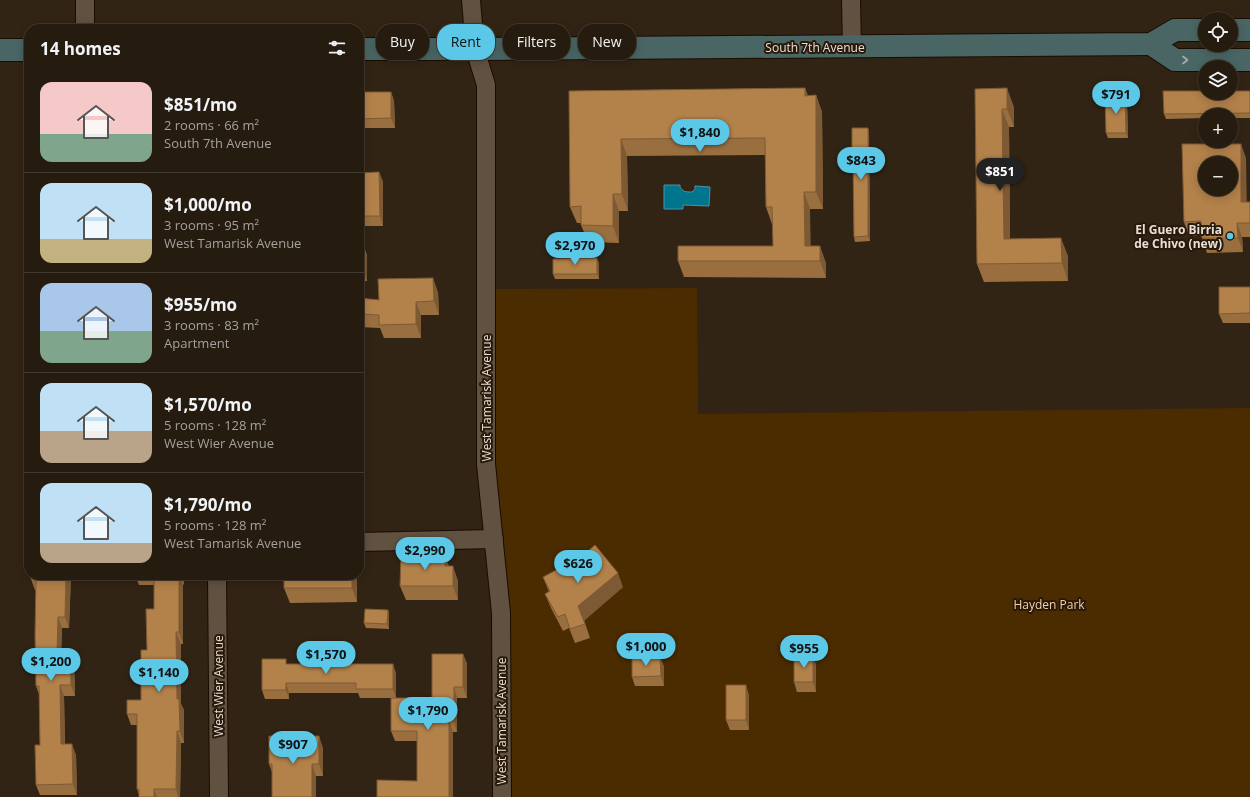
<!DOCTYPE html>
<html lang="en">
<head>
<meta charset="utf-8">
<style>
	:root { --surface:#261b0f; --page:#2e2418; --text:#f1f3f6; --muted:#a4a19e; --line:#42392f; --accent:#5bc8e7 }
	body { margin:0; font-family:"Open Sans",sans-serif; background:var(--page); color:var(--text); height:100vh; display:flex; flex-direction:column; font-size:15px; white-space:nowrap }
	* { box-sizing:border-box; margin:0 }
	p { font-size:13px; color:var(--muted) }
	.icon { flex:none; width:22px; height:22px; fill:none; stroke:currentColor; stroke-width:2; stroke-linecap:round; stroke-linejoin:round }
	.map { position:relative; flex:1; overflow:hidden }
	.side { position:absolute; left:24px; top:24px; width:340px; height:556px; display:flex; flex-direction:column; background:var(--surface); border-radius:16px; box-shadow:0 2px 10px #0003,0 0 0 1px var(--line) }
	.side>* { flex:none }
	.guide { position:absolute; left:376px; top:24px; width:380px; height:36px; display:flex; gap:8px }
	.tools { position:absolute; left:1198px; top:12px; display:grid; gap:8px }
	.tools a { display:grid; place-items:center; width:40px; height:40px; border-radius:50%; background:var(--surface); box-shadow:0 2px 10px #0003,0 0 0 1px var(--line); font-size:20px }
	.price { position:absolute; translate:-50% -34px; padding:0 9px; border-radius:14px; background:var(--accent); color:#111; font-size:13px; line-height:26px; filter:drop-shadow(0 1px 2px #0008) }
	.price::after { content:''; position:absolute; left:50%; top:24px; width:12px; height:9px; margin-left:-6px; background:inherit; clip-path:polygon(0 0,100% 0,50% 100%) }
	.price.on { background:#222; color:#fff }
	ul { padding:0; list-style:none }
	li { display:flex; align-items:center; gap:12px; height:100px; padding:0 16px }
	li+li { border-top:1px solid var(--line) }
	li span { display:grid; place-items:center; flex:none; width:112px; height:80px; border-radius:12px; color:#555 }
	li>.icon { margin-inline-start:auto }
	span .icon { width:48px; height:48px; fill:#fffc; stroke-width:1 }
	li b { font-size:17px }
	h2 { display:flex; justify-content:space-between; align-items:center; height:48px; padding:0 16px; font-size:17px }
	.chip { padding:0 14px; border-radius:16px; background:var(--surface); box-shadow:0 2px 10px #0003,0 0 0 1px var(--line); font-size:14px; line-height:36px }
	.chip.on { background:var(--accent); color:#111 }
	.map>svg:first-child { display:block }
</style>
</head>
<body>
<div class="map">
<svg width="1250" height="797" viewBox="0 0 1250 797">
	<rect width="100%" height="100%" fill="#322414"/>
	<path fill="#4b2b00" d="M697,288L698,414L1250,408V797H501L486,289Z"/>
	<path fill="#01758e" stroke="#4795a4" d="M664,185H680V187C683,192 686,192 692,192L695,189V186L710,187L709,206L683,205V209H664Z"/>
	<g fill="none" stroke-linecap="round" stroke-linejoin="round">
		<g stroke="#190c01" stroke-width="20">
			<g id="minor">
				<path d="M471,0L475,49L486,85V464L501,613L502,797"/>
				<path d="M851,0L852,47"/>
				<path d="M85,29V0"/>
				<path d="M359,542L494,539"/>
				<path d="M217,575L219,797"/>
			</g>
		</g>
		<g stroke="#190c01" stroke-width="24">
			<g id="secondary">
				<path d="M1231,30H1250"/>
				<path d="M1151,44L1175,60H1250"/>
				<path d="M359,49H475L1151,44L1175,30H1205"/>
				<path d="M0,50H29"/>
			</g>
		</g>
		<use href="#minor" stroke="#615141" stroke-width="18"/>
		<use href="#secondary" stroke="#496664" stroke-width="22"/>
	</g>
	<g fill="#9a6f40">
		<path d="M805,88L808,96L816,95L822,112L823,209H810V246L826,263V278L684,277L678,261L773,246V224H772L766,207L765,155L627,156L628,211H619V243L588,242L581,225V223H577L570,207L569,91Z"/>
		<path d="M975,89L1014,107V127H1009L1010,239L1068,256V281L984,282L977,264Z"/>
		<path d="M1250,91V118H1231V115H1205V118L1166,119L1164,114Z"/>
		<path d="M359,92H391L394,101L395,128H359Z"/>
		<path d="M1125,97L1127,102L1128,138H1108L1106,133Z"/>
		<path d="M869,132L870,241L855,242L854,237L853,159L852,155Z"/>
		<path d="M1246,158V202H1250V237H1242L1243,252L1207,253L1202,238V236H1189L1184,222Z"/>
		<path d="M379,172L383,182V226H359V173Z"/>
		<path d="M359,246L367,255V281H359Z"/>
		<path d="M599,263V279H555L553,274Z"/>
		<path d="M1250,287V323H1223L1219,314Z"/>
		<path d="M438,292L439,315H421V338H384L380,328L359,327V298L379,300Z"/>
		<path d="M359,405L364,414V451H359Z"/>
		<path d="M449,566L458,581V600H406L400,586Z"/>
		<path d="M71,575L69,628H62L61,652L74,662L75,696H64L65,744L76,755L77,795H40L36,785L40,745L39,694L36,686V590H35L31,579Z"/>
		<path d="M135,575H184V584L183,585V644H181V704L184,710V743H181L180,797H139V795L137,789V725H131L127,714L141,700L147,650L154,609V585H139Z"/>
		<path d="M284,575H355L357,581V602L290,603L284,588Z"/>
		<path d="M543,577L623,587L584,620L590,638L575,643L569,628L563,631L551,608L545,594L549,592Z"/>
		<path d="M388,610L389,615V629L366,628L364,623Z"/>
		<path d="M463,654L467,664V698H457V732H453L417,781V741H395L391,731V698H360L358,693H289V699H265L262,690L288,664L396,673V698H432Z"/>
		<path d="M813,656L816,665V692H797L794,682Z"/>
		<path d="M660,657L664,667V686H635L632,677Z"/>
		<path d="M749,695V730H730L726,720Z"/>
		<path d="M323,748V776H316V797L272,772L269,764Z"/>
	</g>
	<g fill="#7d5a34">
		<path d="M805,88L811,105L805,96Z"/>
		<path d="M1007,88L1014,107V127L1007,109Z"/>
		<path d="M391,92L394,101L395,128L391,118Z"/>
		<path d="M816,95L822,112L823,209L816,192Z"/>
		<path d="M1125,97L1127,102L1128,138L1126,133Z"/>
		<path d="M1002,109L1009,127L1010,257L1004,239Z"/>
		<path d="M868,128L869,132L870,241L868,236Z"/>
		<path d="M621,139L627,156L628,211L622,194Z"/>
		<path d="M1241,144L1246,158L1247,216L1241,202Z"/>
		<path d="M379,172L383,182V226L380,216Z"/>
		<path d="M804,192L810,209L811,261L805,246Z"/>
		<path d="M613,194L619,211V243L613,226Z"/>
		<path d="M1237,223L1242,237L1243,252L1238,238Z"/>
		<path d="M1061,238L1068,256V281L1062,263Z"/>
		<path d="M364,246L367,255V281L363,271Z"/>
		<path d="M820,246L826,263V278L820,261Z"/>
		<path d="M597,258L599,263V279L597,274Z"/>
		<path d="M433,278L438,292L439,315L434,301Z"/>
		<path d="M416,302L421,315V338L416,324Z"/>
		<path d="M360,404L364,414V451L361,441Z"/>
		<path d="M445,555L450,569L445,566Z"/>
		<path d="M453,566L458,581V600L453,586Z"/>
		<path d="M618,573L623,587L584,621L578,606Z"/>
		<path d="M66,575H71L69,628L65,617Z"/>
		<path d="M179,575L183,585V644L179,632Z"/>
		<path d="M181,575H184V584Z"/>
		<path d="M352,575H355L357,581V602L352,588Z"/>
		<path d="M388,610L389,615V629L387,624Z"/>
		<path d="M58,617L62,628L61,663L57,652Z"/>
		<path d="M176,632L181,644V704L184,710V743L180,731L177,699Z"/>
		<path d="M70,652L74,662L75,696L71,685Z"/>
		<path d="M463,654L467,664V698L463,687Z"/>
		<path d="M813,656L816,665V692L813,682Z"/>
		<path d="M660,657L664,667V686L661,676Z"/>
		<path d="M393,664L396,673V698L393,689Z"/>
		<path d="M286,683L289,693V699L286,690Z"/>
		<path d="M60,685L64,696L65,755L61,744Z"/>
		<path d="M746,685L749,695V730L746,720Z"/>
		<path d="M454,687L457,698V732L454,721Z"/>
		<path d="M449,721L453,732V797H449Z"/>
		<path d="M177,731L181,743L180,797H178L176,789Z"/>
		<path d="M319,736L323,748V776L319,764Z"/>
		<path d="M72,744L76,755L77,795L73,784Z"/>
		<path d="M312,764L316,776V797H312Z"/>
		<path d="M154,789L157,797H154Z"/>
	</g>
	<g fill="#b3814a" stroke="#7d5a34" fill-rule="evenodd">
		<path d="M805,88V96L816,95V192H804L805,246H820V261H678V246H773L772,207H766L765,138L621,139L622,194H613V226L581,225V206L570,207L569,91Z"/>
		<path d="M1007,88V109H1002L1004,239L1061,238L1062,263L977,264L975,89Z"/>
		<path d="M1163,91H1205V93H1231V91H1250V113L1164,114Z"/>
		<path d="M359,92H391V118L359,119Z"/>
		<path d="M1105,97H1125L1126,133H1106Z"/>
		<path d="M852,128H868V236L854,237L853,155H852Z"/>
		<path d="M1182,144H1241V202H1250V223H1237L1238,238H1202L1201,221L1184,222ZM1205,163H1231V189H1205Z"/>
		<path d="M379,172L380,216H359V173Z"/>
		<path d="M359,246H364L363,271H359Z"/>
		<path d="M597,258V274H553V259Z"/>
		<path d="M433,278L434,301L416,302V324L379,325V315L359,314V298L379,300L378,279Z"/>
		<path d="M1219,287H1250V313L1219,314Z"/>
		<path d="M360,404L361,441H359V405Z"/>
		<path d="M595,545L618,573L578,606L585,624L570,629L565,614L558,617L545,594L550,591L543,577L581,557Z"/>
		<path d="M401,555H445V566H453V586H400Z"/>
		<path d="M31,575H66L65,617H58L57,652H70L71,685H60L61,744H72L73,784L36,785L35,745H40L39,686H36L35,635L36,579H31Z"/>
		<path d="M154,575H179V632H176L177,699H179L180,731H177L176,789H154V797H139V789H137V714H127V700H141V650H147L146,609H154Z"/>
		<rect x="284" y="575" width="68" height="13"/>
		<path d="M365,609L388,610L387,624L364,623Z"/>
		<path d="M432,654H463V687H454V721H449V797H377V780L417,781V731H391V698H432Z"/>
		<rect x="794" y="656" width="19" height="26"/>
		<path d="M660,657L661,676L632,677V658Z"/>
		<path d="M262,659H286V664H393V689H356V683H286V690H262Z"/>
		<rect x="726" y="685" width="20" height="35"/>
		<path d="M269,736H319V764H312V797H272V764H269Z"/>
	</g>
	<defs><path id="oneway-chevron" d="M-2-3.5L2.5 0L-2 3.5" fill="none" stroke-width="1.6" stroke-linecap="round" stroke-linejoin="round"/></defs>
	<use stroke="#a9afa8" href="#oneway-chevron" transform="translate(1185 60)"/>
	<circle fill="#5bc8e7" stroke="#281a0b" stroke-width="1.5" cx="1230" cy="236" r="4"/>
	<g text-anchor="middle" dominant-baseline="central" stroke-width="4" stroke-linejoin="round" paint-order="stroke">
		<g font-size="12" fill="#e9dfd6" stroke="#281a0b">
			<text x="815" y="47">South 7th Avenue</text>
			<text transform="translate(486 398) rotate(-90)">West Tamarisk Avenue</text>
			<text transform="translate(218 686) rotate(-90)">West Wier Avenue</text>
			<text transform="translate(501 721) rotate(-90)">West Tamarisk Avenue</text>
		</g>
		<g font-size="12" font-weight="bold" fill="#e9dfd6" stroke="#281a0b" text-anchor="end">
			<text x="1222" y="229">El Guero Birria<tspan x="1222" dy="14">de Chivo (new)</tspan></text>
		</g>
		<g font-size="12" fill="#f9cea2" stroke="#281a0b">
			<text x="1049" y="604">Hayden Park</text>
		</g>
	</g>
</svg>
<div class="tools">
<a><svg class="icon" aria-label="locate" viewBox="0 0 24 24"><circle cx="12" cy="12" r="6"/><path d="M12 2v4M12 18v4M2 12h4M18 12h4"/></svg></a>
<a><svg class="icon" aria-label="layers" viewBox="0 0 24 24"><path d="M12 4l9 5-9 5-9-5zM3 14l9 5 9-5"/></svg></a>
<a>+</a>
<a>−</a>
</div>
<b class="price" style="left:1116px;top:115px">$791</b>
<b class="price" style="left:700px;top:153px">$1,840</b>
<b class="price" style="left:861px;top:181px">$843</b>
<b class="price on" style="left:1000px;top:192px">$851</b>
<b class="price" style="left:575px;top:266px">$2,970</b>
<b class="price" style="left:425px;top:571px">$2,990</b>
<b class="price" style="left:578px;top:584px">$626</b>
<b class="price" style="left:646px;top:667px">$1,000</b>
<b class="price" style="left:804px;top:669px">$955</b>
<b class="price" style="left:326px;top:675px">$1,570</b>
<b class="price" style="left:51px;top:682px">$1,200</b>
<b class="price" style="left:159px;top:693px">$1,140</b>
<b class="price" style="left:428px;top:731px">$1,790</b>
<b class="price" style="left:293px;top:765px">$907</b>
<div class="guide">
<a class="chip">Buy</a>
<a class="chip on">Rent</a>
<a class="chip">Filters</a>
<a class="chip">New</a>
</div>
<section class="side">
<h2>14 homes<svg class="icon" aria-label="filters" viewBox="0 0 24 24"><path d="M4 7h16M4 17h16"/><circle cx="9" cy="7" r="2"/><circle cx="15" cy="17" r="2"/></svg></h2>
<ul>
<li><span style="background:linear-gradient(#f6c9c9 65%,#7fa58c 0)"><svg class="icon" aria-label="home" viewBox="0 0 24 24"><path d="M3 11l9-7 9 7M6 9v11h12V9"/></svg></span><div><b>$851/mo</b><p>2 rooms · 66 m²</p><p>South 7th Avenue</p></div></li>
<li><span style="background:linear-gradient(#bfe0f5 70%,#c2b280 0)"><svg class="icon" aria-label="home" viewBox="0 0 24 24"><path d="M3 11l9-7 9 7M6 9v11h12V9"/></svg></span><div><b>$1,000/mo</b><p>3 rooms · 95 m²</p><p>West Tamarisk Avenue</p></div></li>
<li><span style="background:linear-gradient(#a9c7e8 60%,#7fa58c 0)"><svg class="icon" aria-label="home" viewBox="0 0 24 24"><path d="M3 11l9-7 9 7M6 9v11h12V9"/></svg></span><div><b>$955/mo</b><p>3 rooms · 83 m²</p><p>Apartment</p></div></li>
<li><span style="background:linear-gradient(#bfe0f5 60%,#b9a48a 0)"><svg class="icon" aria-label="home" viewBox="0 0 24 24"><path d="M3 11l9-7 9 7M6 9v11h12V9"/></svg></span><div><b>$1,570/mo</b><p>5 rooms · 128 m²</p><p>West Wier Avenue</p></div></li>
<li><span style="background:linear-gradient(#bfe0f5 75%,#b9a48a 0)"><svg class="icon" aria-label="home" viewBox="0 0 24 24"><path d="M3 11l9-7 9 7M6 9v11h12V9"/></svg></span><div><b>$1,790/mo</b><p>5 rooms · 128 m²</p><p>West Tamarisk Avenue</p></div></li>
</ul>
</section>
</div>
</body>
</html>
